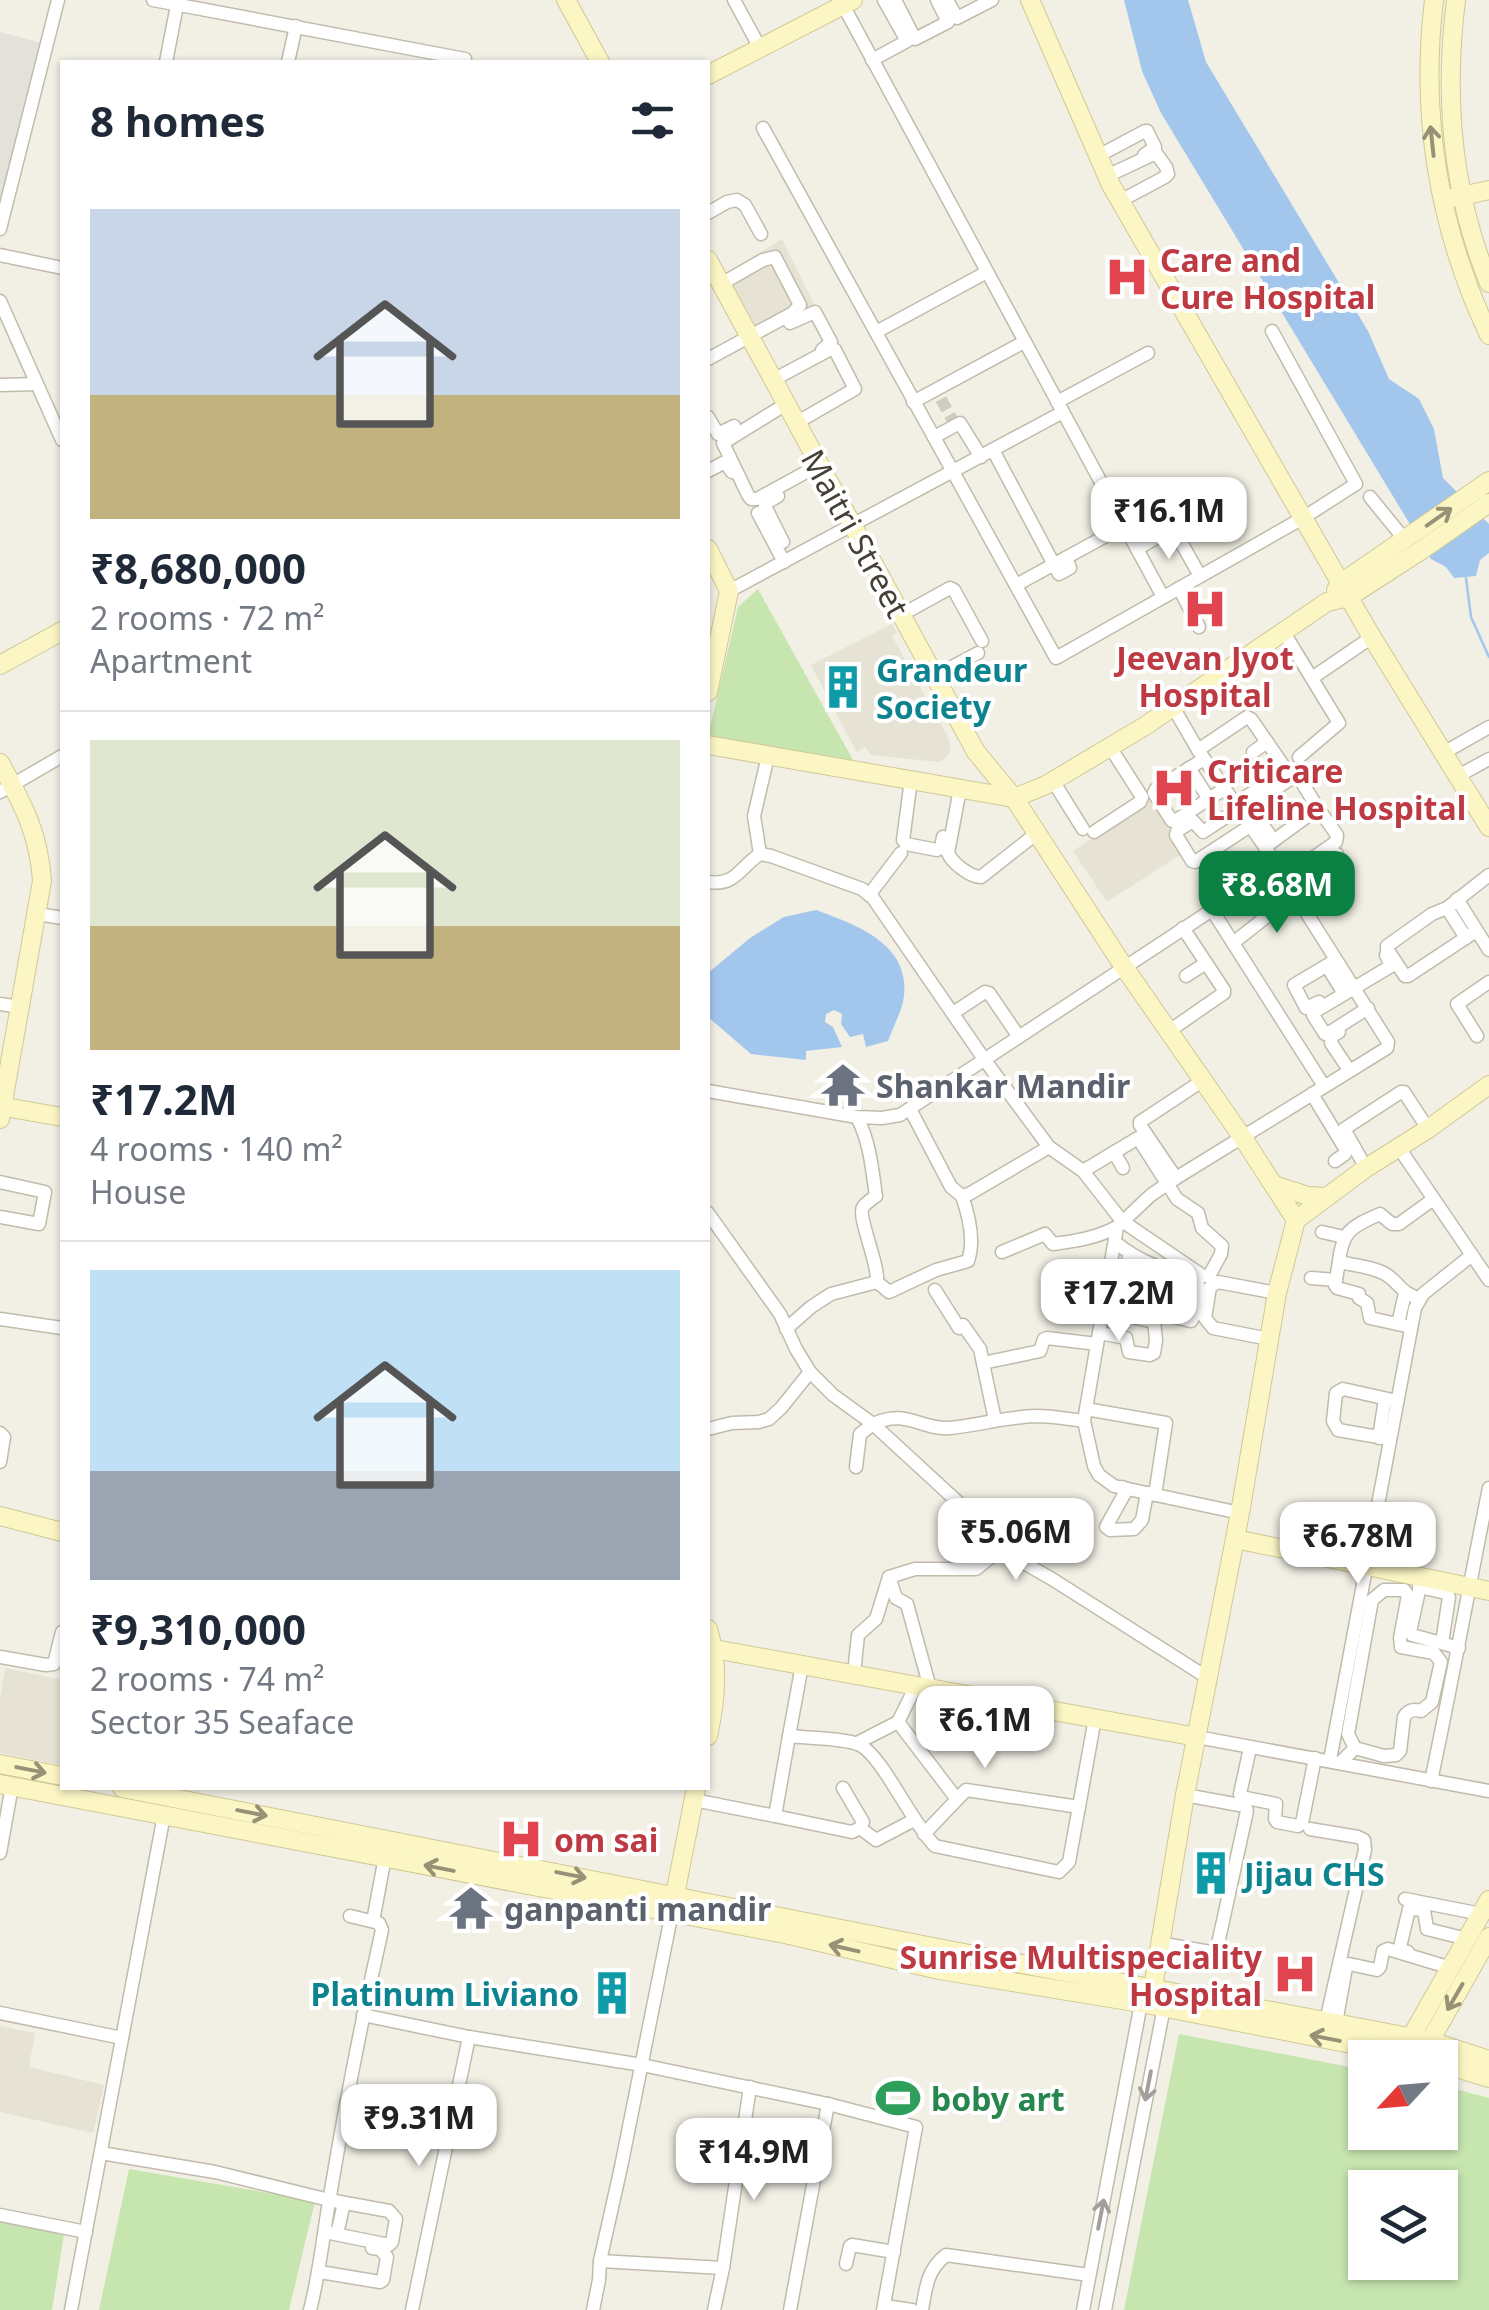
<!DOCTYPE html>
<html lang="en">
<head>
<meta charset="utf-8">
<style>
	:root { --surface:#fff; --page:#f6f6f7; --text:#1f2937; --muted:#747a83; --line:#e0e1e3; --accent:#0b8043 }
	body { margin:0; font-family:"Noto Sans",sans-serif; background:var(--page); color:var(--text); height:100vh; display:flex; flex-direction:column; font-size:38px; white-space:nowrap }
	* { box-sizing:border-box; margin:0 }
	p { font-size:32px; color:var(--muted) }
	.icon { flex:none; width:55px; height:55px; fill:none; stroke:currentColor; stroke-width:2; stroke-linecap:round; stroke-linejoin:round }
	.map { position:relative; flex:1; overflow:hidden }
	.side { position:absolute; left:60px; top:60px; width:650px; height:1730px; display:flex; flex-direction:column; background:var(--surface); border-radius:0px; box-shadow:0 2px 8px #0004 }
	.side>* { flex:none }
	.needle { width:65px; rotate:244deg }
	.controls { position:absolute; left:1348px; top:2040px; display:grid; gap:20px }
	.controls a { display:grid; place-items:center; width:110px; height:110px; border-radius:0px; background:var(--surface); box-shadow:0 2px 8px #0004; font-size:50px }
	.price { position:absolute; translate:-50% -85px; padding:0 22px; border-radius:20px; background:#fff; color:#222; font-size:32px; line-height:65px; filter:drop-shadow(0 2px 5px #0008) }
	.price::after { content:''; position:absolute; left:50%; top:60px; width:30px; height:22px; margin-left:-15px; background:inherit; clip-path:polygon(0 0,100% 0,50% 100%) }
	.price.current { background:var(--accent); color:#fff }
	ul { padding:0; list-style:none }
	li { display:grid; align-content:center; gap:20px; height:530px; padding:0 30px }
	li+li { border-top:2px solid var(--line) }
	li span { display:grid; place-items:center; height:310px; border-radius:0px; color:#555 }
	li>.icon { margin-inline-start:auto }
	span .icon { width:180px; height:180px; fill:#fffc; stroke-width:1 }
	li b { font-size:42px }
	h2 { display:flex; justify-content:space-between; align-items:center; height:120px; padding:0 30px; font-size:42px }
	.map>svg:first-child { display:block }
</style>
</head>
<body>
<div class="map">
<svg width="1489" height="2310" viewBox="0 0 1489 2310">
	<rect width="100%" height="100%" fill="#f2f0e5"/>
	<g fill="#e6e2d4">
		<path d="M782,239L814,304L760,335L726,273Z"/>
		<path d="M892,624L897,632L892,636L948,737L951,749L946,758L939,762L871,755L865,747L857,753L811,665Z"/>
		<path d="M1151,798L1183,853L1107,902L1073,851Z"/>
		<path d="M5,1668L62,1680V1765L0,1753V1699Z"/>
		<path d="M0,2026L35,2033L29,2067L104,2085L93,2133L0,2112Z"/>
	</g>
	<path fill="#e4e1da" d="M0,32L50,45L0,235Z"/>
	<g fill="#c6e5af" fill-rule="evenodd">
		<path d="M758,589L853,760L708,736L738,607Z"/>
		<path d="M1179,2034L1365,2070V2132H1440V2085L1489,2098V2310H1124ZM1365,2188H1440V2262H1365Z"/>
		<path d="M129,2169L315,2201L289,2310H99Z"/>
		<path d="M0,2223L64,2234L52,2310H0Z"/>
	</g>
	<g fill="#a3c6ed">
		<path d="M1124,0H1188L1206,62L1368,331L1389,379L1419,399L1434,429L1443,478L1489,524V553L1480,560L1476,576L1454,578L1446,567L1431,559L1161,113L1142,71Z"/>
		<path d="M816,910C856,925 910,943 904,996C902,1011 893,1027 888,1041L866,1047L863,1034L850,1037L841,1024L842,1014L834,1010L826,1014L825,1022L833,1027L842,1047L806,1051V1060L751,1054L708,1017V973L750,938L784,917Z"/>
	</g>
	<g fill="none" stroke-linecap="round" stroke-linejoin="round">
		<path stroke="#a3c6ed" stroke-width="2.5" d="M1466,578L1471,617L1489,657"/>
		<path stroke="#cfcdc2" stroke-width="12" stroke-dasharray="12 6" stroke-linecap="butt" d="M941,399L953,421"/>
		<g stroke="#c0bbab" stroke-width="15">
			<g id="street">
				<path d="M153,0L465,59"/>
				<path d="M734,0L760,48"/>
				<path d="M895,0L915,39L948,22L937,0"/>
				<path d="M947,0L957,18L992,0"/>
				<path d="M843,5L1163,597"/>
				<path d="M872,60L907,41L884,0"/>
				<path d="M166,62L178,0"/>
				<path d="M288,62L296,26"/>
				<path d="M763,128L1056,658L1303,518L1356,484L1272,331"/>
				<path d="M1098,156L1145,131H1147L1155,147L1144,155"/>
				<path d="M1107,176L1156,153L1166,167L1168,174L1165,177L1120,201"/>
				<path d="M708,213L727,202L737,200L745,205L761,234"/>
				<path d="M0,229L58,0"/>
				<path d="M0,255L62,268"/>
				<path d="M0,301L62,440"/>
				<path d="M790,323L815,312L831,342L822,350"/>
				<path d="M876,332L987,272"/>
				<path d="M708,359L793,313L800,305L775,257L763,260L721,284"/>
				<path d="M773,380L829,350H835L855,389L796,423"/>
				<path d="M0,385L37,384"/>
				<path d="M913,402L1024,342"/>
				<path d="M1057,402L1148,353"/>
				<path d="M786,404L723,443L748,495L751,499H757L819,465"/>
				<path d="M708,417L718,434L734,426"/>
				<path d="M934,437L960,423L981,457"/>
				<path d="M993,450L1059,574L1070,568L1066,558"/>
				<path d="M708,471L725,462L732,472"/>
				<path d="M778,496L766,503L765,506L783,542"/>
				<path d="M1370,497L1405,540"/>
				<path d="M758,513L784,562"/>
				<path d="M1137,549L1173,528L1200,576"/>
				<path d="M1016,585L1124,526"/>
				<path d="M1179,588L1199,627"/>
				<path d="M729,591L1063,412"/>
				<path d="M901,615L950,588L954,590L982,641"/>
				<path d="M1283,631L1339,723L1299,757"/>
				<path d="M935,676L978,653"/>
				<path d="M1312,678L1372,637"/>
				<path d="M1173,707L1198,750L1265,847L1388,1042L1387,1048L1176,1178L1151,1195L1117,1227L1084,1421L1094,1466L1099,1475L1114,1486L1240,1513"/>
				<path d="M1198,750L1247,717L1251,719L1285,768L1284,772L1235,804"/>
				<path d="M1253,752L1267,742"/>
				<path d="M1445,752L1489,727"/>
				<path d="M1204,759L1156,789L1154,793L1172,821H1175L1224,789"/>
				<path d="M1189,768L1209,799"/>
				<path d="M1458,776L1489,759"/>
				<path d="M911,780L903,840L906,844L937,850L941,848L943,837"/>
				<path d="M1053,781L1083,829"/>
				<path d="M960,789L948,853C952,863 970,877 981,877L1037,833"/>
				<path d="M0,792L62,756"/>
				<path d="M1249,805L1269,834"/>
				<path d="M1238,809L1203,832L1193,821L1177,831L1176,835L1192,861L1195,862L1250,826"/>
				<path d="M1240,812L1295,776H1298L1314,802L1313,805L1305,811"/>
				<path d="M1094,832L1140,802L1142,797L1110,747"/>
				<path d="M1265,847L1316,810L1320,811L1337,835L1336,842L1283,879"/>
				<path d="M760,854L754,816L768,756"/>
				<path d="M708,882C736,886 739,868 760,854L771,856L862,889L873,898L984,1059L1049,1147L1083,1171L1122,1221L1203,1276H1209L1221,1254L1222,1246L1202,1228L1198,1213L1177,1199L1138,1138L1083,1171"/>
				<path d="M1288,886L1337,854"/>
				<path d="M869,895L901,853"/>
				<path d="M1457,899L1489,950"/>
				<path d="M1447,908L1466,938"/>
				<path d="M1212,910L1324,1086"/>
				<path d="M38,914L62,918"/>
				<path d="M1476,931L1408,976H1405L1387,949V946L1432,914L1447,908L1489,875"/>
				<path d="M1233,943L1294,895"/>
				<path d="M1327,966L1341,989"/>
				<path d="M1186,976L1206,963"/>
				<path d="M1319,1002L1306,1008L1294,985L1336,960"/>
				<path d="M0,1004L20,1007"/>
				<path d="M1368,1008L1327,1034H1325L1313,1015L1314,1012L1391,966L1386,955"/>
				<path d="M953,1013L985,992L989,993L1019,1037"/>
				<path d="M1169,1031L1224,993V990L1183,928"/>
				<path d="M1339,1032L1332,1036L1331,1043L1349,1070"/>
				<path d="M1477,1036L1457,1004L1489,982"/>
				<path d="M708,1091L857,1117L882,1118L900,1115L1212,910L1274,864"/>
				<path d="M1312,1094L1346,1150L1345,1154L1335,1161"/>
				<path d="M910,1109L951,1187L962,1196L969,1194L1049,1147"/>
				<path d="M1399,1148L1489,1280"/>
				<path d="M1114,1152L1123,1168"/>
				<path d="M1366,1168L1344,1129L1401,1092H1404L1428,1129"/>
				<path d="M1176,1178L1140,1125V1122L1202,1081"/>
				<path d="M0,1182L45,1192L39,1224L0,1217"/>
				<path d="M708,1213L780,1314L796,1349L810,1372L833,1395L873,1424C907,1408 920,1430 950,1428C979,1425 1007,1417 1036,1416C1052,1416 1068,1419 1084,1421"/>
				<path d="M1322,1232L1344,1237"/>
				<path d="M1002,1252L1045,1234L1053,1244C1076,1241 1096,1238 1117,1227"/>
				<path d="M1339,1262L1335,1285L1337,1288L1359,1294V1298L1367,1303L1370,1318L1411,1327"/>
				<path d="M1311,1278L1336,1280"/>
				<path d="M877,1282L889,1292L936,1270L968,1261C975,1241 969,1216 962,1196"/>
				<path d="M935,1290L959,1328L963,1325L980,1349L995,1420"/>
				<path d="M1420,1298C1403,1295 1400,1284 1387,1275C1374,1267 1354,1265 1339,1262C1342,1230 1353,1226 1380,1214L1392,1224H1399L1432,1200"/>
				<path d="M1105,1301L1191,1321C1196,1314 1197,1308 1199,1299C1205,1273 1175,1273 1156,1266C1141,1260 1127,1252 1115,1242"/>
				<path d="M1118,1303L1130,1253"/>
				<path d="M0,1319L62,1328"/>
				<path d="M1398,1324L1405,1293"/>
				<path d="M786,1329L811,1307L831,1294L877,1282C879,1264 857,1216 863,1207C864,1205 874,1197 876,1196C872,1169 870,1142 857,1117"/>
				<path d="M1099,1333L1126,1338L1129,1352L1150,1355L1154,1353L1156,1340L1154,1322L1103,1310"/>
				<path d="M1269,1339L1213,1328L1205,1318L1210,1287L1218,1282L1277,1293"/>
				<path d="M983,1363L1040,1351L1044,1339L1047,1338L1097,1344"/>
				<path d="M1086,1409L1166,1423L1155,1495"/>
				<path d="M708,1429L732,1423L759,1422L769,1419L781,1408L810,1372"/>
				<path d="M0,1433L4,1437L0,1462"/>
				<path d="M1379,1438L1385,1399"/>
				<path d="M1390,1439L1338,1430L1333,1421L1336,1393L1343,1389L1397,1401"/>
				<path d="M856,1467L860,1434L873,1424L1024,1563L1052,1579L1208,1678"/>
				<path d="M1122,1487L1127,1489L1106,1527L1110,1530L1134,1529L1142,1520L1147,1493"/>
				<path d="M889,1577L896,1598L907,1604L930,1688"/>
				<path d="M1422,1577L1410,1632L1412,1635L1459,1648"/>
				<path d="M1419,1587L1446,1593L1449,1597L1442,1643"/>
				<path d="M0,1657L46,1665L54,1664L62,1632"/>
				<path d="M854,1674L858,1635L876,1619L889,1577L915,1569H976L1003,1547"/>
				<path d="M916,1686L898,1722L956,1798"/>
				<path d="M789,1736L802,1665"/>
				<path d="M1197,1737L1489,1791"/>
				<path d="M857,1743L898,1722"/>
				<path d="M1250,1748L1240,1794L1241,1797L1276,1804L1275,1819L1277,1822L1298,1826L1302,1823L1315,1758"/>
				<path d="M1330,1760L1415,1308L1423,1294L1472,1255"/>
				<path d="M1340,1763L1355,1748L1384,1756L1396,1755L1400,1751L1404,1717C1408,1710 1414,1709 1421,1711L1432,1702L1441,1662L1434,1653L1401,1647L1400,1638L1408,1595L1404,1590H1384L1372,1600L1348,1734L1355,1748"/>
				<path d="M1431,1781C1452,1683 1469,1586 1489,1488"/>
				<path d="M694,1800L775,1816L789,1736C807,1738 846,1738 860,1745C883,1757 911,1822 935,1846L1059,1872L1069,1862L1095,1718"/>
				<path d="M775,1816L852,1832L860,1828L863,1822L843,1788"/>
				<path d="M860,1828L876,1840L914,1820"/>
				<path d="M1310,1829L1358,1837L1364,1840L1365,1850L1326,2021"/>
				<path d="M924,1834L966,1790L1079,1807"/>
				<path d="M0,1853L12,1786"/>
				<path d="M1405,1899L1481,1914"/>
				<path d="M373,1921L385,1857"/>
				<path d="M1159,1943L1216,1953L1247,1811L1245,1806L1185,1795"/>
				<path d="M1408,1952L1402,1951L1400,1947L1409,1909L1424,1910L1427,1929L1467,1939"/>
				<path d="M328,1992L366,2002"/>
				<path d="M0,2013L122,2038"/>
				<path d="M363,2015L469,2037L642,2065L828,2104L916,2127L883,2310"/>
				<path d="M1336,2023L1346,1967L1349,1964L1377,1970L1380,1967L1383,1951L1388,1949L1451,1968"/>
				<path d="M101,2153L215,2172L329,2200L389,2211L396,2219L392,2242L389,2245L325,2232"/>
				<path d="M0,2215L86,2232"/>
				<path d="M337,2234L344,2203"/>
				<path d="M600,2261L723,2268"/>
				<path d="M846,2264L850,2246L852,2245L894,2252"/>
				<path d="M320,2272L380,2282L383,2280L387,2257L380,2249L372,2248"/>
				<path d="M885,2306L912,2310"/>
				<path d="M71,2310L164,1815"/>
				<path d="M310,2310C320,2271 323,2235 330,2196C345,2106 362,2018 382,1930L379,1923L350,1916"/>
				<path d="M412,2310L469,2037"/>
				<path d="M593,2310L599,2280L600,2261L621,2167L672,1912"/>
				<path d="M714,2310L723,2268L750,2087"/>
				<path d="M790,2310L828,2104"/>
				<path d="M922,2310C926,2287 927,2270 946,2255L1089,2275"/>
				<path d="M1083,2310L1142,1998"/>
				<path d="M1105,2310L1165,2002"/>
			</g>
		</g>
		<g stroke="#d0c897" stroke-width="20">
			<g id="secondary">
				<path d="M566,0L600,62"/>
				<path d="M1030,0L1111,185L1370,634L1489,827"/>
				<path d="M1434,0C1420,116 1439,229 1489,335"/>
				<path d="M1456,0C1444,95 1452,193 1489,283"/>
				<path d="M708,75L853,0"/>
				<path d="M1452,198L1489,190"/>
				<path d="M708,260L976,752L1014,798L1124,967L1243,1138L1296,1220"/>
				<path d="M708,549L729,591L708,692"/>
				<path d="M1336,590L1341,583L1489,481"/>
				<path d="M0,665L62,631"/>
				<path d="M708,745L1014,798L1046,785L1145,726L1327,602L1349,597L1420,551L1489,503"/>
				<path d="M0,763C23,804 39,834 42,881L0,1119"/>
				<path d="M0,1106L62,1117"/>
				<path d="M1274,1185L1308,1196L1326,1197"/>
				<path d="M0,1516L62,1532"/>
				<path d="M1235,1539L1489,1591"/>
				<path d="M708,1629C719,1665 716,1699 708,1736"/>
				<path d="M714,1649L1197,1737"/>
				<path d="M0,1764L62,1776"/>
				<path d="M0,1784L785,1934L939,1970L1141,2003L1423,2058"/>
				<path d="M122,1788L943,1949L1430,2041L1489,2060"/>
				<path d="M673,1905L696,1788"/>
				<path d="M1153,1987L1185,1795L1240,1513L1277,1293L1296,1220L1366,1168L1428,1129L1489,1085"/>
				<path d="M1407,2044L1489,1900"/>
				<path d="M1426,2048L1489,1937"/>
				<path d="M1440,2063L1489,2078"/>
			</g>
		</g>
		<use href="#street" stroke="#fff" stroke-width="12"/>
		<use href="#secondary" stroke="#fcf6c5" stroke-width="18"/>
	</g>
	<defs><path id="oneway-shaft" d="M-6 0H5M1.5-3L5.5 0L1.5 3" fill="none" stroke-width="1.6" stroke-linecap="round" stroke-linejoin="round" transform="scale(2.5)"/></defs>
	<g stroke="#979276">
		<use href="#oneway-shaft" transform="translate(1432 141) rotate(-96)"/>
		<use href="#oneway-shaft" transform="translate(1439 517) rotate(-35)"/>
		<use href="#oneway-shaft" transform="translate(31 1770) rotate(11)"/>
		<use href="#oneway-shaft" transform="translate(252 1813) rotate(11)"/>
		<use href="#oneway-shaft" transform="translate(439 1868) rotate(-169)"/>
		<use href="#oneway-shaft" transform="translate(571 1875) rotate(11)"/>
		<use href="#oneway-shaft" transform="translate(844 1948) rotate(-167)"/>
		<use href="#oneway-shaft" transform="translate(1455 1997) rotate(120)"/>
		<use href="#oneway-shaft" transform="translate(1325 2038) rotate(-169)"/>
	</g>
	<g stroke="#a2a09a">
		<use href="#oneway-shaft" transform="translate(1148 2086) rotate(101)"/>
		<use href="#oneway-shaft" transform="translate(1101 2214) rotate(-79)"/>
	</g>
	<defs>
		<g id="hospital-bare" transform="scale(3.45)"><path d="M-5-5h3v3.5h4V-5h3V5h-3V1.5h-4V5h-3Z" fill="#e0444e" stroke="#fff" stroke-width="2.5" paint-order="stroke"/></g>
		<g id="building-bare" transform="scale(3.45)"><path d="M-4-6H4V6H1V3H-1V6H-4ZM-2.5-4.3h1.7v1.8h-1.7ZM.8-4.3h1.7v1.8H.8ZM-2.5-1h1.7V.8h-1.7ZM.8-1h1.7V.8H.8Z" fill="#0f9aa8" stroke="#fff" stroke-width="2.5" paint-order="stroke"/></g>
		<g id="temple-bare" transform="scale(3.45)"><path d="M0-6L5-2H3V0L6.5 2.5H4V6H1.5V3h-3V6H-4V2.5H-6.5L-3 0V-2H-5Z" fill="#6b7280" stroke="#fff" stroke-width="2.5" paint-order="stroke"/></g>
		<g id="stadium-bare" transform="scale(3.45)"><path d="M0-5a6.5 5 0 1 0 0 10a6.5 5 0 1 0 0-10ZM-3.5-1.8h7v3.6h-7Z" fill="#2e9e5b" stroke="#fff" stroke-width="2.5" paint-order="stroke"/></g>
	</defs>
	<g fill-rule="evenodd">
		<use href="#hospital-bare" x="1127" y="277"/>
		<use href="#hospital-bare" x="1205" y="609"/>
		<use href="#building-bare" x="843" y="687"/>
		<use href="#hospital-bare" x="1174" y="788"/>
		<use href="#temple-bare" x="843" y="1085"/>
		<use href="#hospital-bare" x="521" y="1839"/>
		<use href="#building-bare" x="1211" y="1873"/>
		<use href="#temple-bare" x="471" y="1908"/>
		<use href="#hospital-bare" x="1295" y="1974"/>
		<use href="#building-bare" x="612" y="1993"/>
		<use href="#stadium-bare" x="898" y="2098"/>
	</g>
	<g text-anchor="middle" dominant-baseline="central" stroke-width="8" stroke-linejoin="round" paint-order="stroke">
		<g font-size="32" font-weight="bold" fill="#be3a42" stroke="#fff" text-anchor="start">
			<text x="1160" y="259">Care and<tspan x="1160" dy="37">Cure Hospital</tspan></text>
			<text x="1205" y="657" text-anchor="middle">Jeevan Jyot<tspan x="1205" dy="37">Hospital</tspan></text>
			<text x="1207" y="770">Criticare<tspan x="1207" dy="37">Lifeline Hospital</tspan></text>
			<text x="554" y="1839">om sai</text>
			<text x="1262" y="1956" text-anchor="end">Sunrise Multispeciality<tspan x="1262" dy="37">Hospital</tspan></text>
		</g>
		<g font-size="32" fill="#444035" stroke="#fff">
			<text transform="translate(856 533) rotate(61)">Maitri Street</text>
		</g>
		<g font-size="32" font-weight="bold" fill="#0d838f" stroke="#fff" text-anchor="start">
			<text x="876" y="669">Grandeur<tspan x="876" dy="37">Society</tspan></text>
			<text x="1244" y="1873">Jijau CHS</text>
			<text x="579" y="1993" text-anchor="end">Platinum Liviano</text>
		</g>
		<g font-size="32" font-weight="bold" fill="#5b616d" stroke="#fff" text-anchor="start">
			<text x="876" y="1085">Shankar Mandir</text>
			<text x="504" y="1908">ganpanti mandir</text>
		</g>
		<g font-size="32" font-weight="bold" fill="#27864d" stroke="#fff" text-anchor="start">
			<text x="931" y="2098">boby art</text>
		</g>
	</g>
</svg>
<div class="controls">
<a><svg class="needle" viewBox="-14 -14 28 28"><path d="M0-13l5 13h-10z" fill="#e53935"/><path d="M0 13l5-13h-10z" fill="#747a83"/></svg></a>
<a><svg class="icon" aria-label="layers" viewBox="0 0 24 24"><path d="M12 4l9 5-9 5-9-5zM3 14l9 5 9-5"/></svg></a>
</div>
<b class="price" style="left:1169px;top:562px">₹16.1M</b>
<b class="price current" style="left:1277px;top:936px">₹8.68M</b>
<b class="price" style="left:1119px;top:1344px">₹17.2M</b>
<b class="price" style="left:1016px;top:1583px">₹5.06M</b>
<b class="price" style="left:1358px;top:1587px">₹6.78M</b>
<b class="price" style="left:985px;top:1771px">₹6.1M</b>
<b class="price" style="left:419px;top:2169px">₹9.31M</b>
<b class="price" style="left:754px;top:2203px">₹14.9M</b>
<section class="side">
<h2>8 homes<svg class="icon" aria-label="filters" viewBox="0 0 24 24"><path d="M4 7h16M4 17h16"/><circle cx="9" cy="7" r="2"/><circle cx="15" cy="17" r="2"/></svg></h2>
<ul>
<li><span style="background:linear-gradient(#c9d6e8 60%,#c2b280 0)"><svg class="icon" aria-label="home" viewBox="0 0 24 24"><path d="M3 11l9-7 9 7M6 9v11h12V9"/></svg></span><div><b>₹8,680,000</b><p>2 rooms · 72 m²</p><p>Apartment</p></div></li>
<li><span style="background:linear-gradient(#dfe7d0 60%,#c2b280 0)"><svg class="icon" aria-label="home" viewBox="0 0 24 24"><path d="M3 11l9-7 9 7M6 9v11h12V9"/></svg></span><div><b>₹17.2M</b><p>4 rooms · 140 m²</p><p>House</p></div></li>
<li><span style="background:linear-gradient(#bfe0f5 65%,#9aa5b1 0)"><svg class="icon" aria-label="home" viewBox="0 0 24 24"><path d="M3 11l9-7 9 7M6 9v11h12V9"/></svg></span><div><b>₹9,310,000</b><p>2 rooms · 74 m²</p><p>Sector 35 Seaface</p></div></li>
</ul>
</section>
</div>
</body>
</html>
